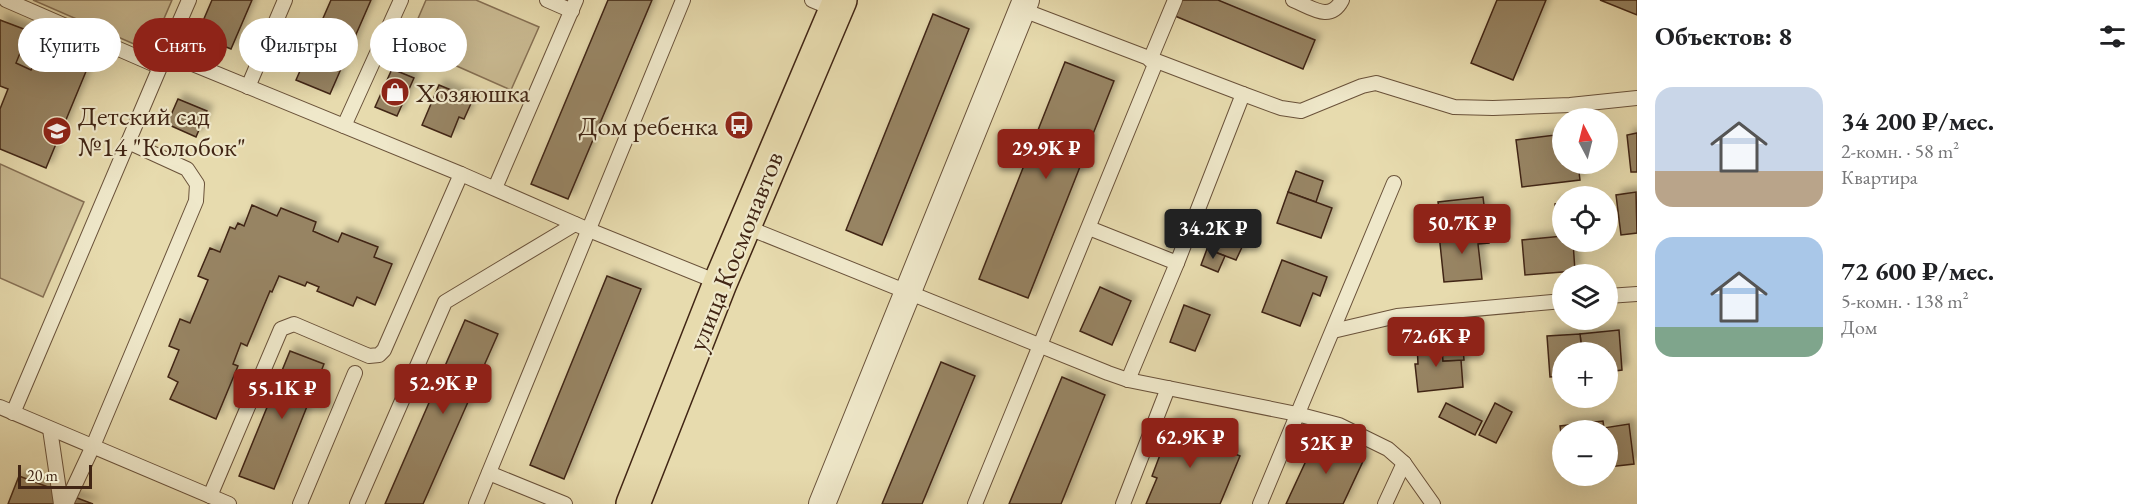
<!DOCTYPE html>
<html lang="ru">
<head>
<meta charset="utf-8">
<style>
	:root { --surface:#fff; --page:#f2f2f2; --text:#202124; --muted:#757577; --accent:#8f2418 }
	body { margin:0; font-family:"EB Garamond",serif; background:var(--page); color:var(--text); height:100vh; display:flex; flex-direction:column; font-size:22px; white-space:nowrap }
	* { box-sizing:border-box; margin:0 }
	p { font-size:20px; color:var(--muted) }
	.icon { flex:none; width:33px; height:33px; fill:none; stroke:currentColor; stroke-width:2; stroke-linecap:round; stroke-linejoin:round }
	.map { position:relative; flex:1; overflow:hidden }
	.panel { display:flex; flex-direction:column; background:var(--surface); width:510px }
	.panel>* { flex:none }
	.hud { position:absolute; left:18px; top:18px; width:570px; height:54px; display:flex; gap:12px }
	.needle { width:39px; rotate:353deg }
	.fabs { position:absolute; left:1552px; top:108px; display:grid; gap:12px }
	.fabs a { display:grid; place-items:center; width:66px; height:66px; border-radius:50%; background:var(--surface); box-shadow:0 6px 24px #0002; font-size:30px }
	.scale { position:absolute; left:18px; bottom:15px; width:74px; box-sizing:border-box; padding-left:6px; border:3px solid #412514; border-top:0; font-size:16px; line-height:21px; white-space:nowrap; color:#412514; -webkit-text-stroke:4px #efe8ca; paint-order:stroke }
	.price { position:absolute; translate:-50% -51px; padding:0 14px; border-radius:6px; background:var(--accent); color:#fff; font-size:20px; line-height:39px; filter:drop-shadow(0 2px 3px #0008) }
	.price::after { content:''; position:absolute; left:50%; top:36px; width:18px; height:14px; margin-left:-9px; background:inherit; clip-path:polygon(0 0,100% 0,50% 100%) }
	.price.on { background:#222; color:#fff }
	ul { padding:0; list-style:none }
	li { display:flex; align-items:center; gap:18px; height:150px; padding:0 18px }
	li span { display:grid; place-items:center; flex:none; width:168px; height:120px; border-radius:18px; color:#555 }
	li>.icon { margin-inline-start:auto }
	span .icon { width:72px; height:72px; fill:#fffc; stroke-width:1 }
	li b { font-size:26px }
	h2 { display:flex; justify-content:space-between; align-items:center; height:72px; padding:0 18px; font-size:26px }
	.tag { padding:0 21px; border-radius:27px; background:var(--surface); box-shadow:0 6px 24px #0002; font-size:21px; line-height:54px }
	.tag.on { background:var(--accent); color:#fff }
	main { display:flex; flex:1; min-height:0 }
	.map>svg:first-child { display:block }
</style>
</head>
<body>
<main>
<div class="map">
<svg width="1637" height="504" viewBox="0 0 1637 504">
	<defs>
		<filter id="shadow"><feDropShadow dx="5.5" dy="-5.5" stdDeviation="3" flood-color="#0004"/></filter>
	</defs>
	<rect width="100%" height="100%" fill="#e7dbae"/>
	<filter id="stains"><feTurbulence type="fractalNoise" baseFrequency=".00333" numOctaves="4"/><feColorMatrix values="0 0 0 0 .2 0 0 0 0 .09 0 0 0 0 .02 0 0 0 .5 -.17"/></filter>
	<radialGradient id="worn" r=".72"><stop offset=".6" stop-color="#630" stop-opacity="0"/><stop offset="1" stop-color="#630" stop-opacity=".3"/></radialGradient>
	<g fill="#cbbc94" stroke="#867054" stroke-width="1.5">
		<path d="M33,0H172L150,51Z"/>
		<path d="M426,0H476L539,27L511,90L407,44Z"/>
		<path d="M0,164L84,202L43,297L0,278Z"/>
	</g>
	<g fill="#978464" stroke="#412514" stroke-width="1.5" filter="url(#shadow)">
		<path d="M212,0H252L231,49L197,35Z"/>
		<path d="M331,0H371L330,94L296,80Z"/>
		<path d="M608,0H652L568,199L531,184Z"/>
		<path d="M1181,0H1218L1315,40L1303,69L1175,16Z"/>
		<path d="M1497,0H1546L1513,80L1471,63Z"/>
		<path d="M1600,0H1637V15Z"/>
		<path d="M933,14L969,29L882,245L846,230Z"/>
		<path d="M0,20L29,31L16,63L31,70L44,38L92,57L46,168L0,149V109L8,89L0,86Z"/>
		<path d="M1065,62L1114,81L1028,298L979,279Z"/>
		<path d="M392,69L414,78L397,116L375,107Z"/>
		<path d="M439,85L473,99L464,119L459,117L451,137L422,125Z"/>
		<path d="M178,99L207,111L196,137L167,124Z"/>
		<path d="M1637,133V172H1631L1627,135Z"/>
		<path d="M1563,134V164H1578L1580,180L1522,187L1516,140Z"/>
		<path d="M1296,171L1323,181L1316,202L1288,192Z"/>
		<path d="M1288,192L1332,208L1321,238L1277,223Z"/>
		<path d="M1636,192L1637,233L1621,235L1616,195Z"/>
		<path d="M1483,197L1487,228L1442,233L1438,202Z"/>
		<path d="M1563,203V215L1556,216L1555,204Z"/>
		<path d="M252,205L277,216L281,208L316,222L313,231L338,242L342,233L378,247L374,257L392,264L375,305L357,297L353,306L317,291L319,287L307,282L305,286L279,276L272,292L270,291L247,346L241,343L233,364L238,366L216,419L170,399L178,382L168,377L179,350L169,346L180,319L190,323L208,280L198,276L210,248L220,252L230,227L235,229L238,223L244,226Z"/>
		<path d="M1503,209L1506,231L1490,233L1487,211Z"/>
		<path d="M1488,229L1489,243L1478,244L1482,279L1444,282L1439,234Z"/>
		<path d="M1214,233L1243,245L1236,260L1207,249Z"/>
		<path d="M1563,236V242H1573L1575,271L1525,275L1522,240Z"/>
		<path d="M1207,249L1225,256L1218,272L1201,265Z"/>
		<path d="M1282,260L1327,277L1320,296L1313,293L1300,326L1262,312Z"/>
		<path d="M607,276L641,289L564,479L530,465Z"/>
		<path d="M1100,287L1131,301L1112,345L1080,331Z"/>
		<path d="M1184,305L1210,315L1195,351L1170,342Z"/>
		<path d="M465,320L498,334L423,504H385Z"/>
		<path d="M1619,330L1622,370L1608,372V352H1582L1580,334Z"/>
		<path d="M1580,334L1582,352H1563V376L1550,377L1547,336Z"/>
		<path d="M1441,337L1443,361L1461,360L1463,387L1418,392L1415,364H1418L1417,344L1428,343V339Z"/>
		<path d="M1463,348L1464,360L1443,361L1442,350Z"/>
		<path d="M290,351L324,364L274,489L239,476Z"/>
		<path d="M941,362L975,376L922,504H882Z"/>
		<path d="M1062,377L1105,395L1061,504H1009Z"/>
		<path d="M1446,403L1482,421L1475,435L1439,417Z"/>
		<path d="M1495,403L1512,412L1496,443L1479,435Z"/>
		<path d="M1175,419L1195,427L1191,436L1240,456L1220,504H1146L1157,478L1152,476L1163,447L1156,444L1164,427Z"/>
		<path d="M1603,421L1604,428L1629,424L1634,464L1608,467V430H1563V449L1560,426Z"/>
		<path d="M1318,435L1365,457L1343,504H1286Z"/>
		<path d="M19,476L93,504H8Z"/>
	</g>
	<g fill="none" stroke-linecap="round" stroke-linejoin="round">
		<g stroke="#6a523a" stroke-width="16">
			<g id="lane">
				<path d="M6,0L160,67"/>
				<path d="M547,0L572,11"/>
				<path d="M812,0L836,10"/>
				<path d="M1293,0C1311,7 1330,23 1342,0"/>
				<path d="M1023,10L1243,94L1281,108L1301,111L1362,86L1376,83L1454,107L1493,108L1570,105L1637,98"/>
				<path d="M166,53L189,0"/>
				<path d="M1150,60L1175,0"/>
				<path d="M248,87L285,0"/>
				<path d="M344,126L401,0"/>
				<path d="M495,188L576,0"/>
				<path d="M744,226L1108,373L1128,380L1297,414L1339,425L1388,449L1404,463L1433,504"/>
				<path d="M1089,228L1177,263"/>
				<path d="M1608,296L1637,294"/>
				<path d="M1333,331L1397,316L1563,301"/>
				<path d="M1128,380L1177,263L1243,94"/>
				<path d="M0,407L229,504"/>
				<path d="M13,413L166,53L461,174L589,230L720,283"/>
				<path d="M50,429L61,504"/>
				<path d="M489,473L565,504"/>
				<path d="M210,496L281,329L294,324L369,356L379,355L384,350L461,174"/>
				<path d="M66,504L93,446L196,201L197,184L187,169L128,142"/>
				<path d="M300,504L355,373"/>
				<path d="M357,504L445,302L575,224"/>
				<path d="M476,504L683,0"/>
				<path d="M975,504L1156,62"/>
				<path d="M1123,504L1168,388"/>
				<path d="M1260,504L1394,183"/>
				<path d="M1385,504L1404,463"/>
			</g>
		</g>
		<g stroke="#6a523a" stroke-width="28">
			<path id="street" d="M822,504L1026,0"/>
		</g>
		<g stroke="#412514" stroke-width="36">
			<path id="primary" d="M633,504L720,283L840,0"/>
		</g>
		<use href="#lane" stroke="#efe8ca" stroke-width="14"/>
		<use href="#street" stroke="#efe8ca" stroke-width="26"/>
		<use href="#primary" stroke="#e7dbae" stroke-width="33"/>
	</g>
	<defs>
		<g id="shop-disc" transform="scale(1.5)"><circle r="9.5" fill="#8f2418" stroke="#efe8ca"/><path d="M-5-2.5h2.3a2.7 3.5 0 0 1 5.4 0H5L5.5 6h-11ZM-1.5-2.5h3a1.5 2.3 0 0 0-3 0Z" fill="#fff"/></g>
		<g id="bus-disc" transform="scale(1.5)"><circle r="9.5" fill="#8f2418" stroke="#efe8ca"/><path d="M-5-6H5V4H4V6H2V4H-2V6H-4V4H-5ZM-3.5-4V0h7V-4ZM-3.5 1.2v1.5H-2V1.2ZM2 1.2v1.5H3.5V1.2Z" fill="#fff"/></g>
		<g id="school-disc" transform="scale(1.5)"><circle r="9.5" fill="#8f2418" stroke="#efe8ca"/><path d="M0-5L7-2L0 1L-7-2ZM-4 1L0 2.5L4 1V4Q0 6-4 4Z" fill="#fff"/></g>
	</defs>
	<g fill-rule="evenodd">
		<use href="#shop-disc" x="395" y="92"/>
		<use href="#bus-disc" x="739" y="125"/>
		<use href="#school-disc" x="57" y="131"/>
	</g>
	<g text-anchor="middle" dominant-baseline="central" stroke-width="4.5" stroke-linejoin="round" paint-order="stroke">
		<g font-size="27" fill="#412514" stroke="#efe8ca" text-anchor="start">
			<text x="416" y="92">Хозяюшка</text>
			<text x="78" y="115">Детский сад<tspan x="78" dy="31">№14 "Колобок"</tspan></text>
			<text x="718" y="125" text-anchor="end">Дом ребенка</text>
		</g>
		<g font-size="27" fill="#412514" stroke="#efe8ca">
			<text transform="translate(735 251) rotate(-68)">улица Космонавтов</text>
		</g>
	</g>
	<rect width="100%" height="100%" filter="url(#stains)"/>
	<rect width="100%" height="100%" fill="url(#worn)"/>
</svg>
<div class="fabs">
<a><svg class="needle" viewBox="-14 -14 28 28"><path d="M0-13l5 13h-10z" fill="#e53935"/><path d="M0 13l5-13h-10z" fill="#757577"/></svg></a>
<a><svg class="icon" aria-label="locate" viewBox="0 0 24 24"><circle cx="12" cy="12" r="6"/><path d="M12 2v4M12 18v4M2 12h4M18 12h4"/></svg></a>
<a><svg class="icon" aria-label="layers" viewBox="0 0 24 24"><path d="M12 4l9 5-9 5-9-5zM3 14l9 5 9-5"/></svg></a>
<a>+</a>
<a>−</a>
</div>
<div class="scale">20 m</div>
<b class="price" style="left:1046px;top:180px">29.9K ₽</b>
<b class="price" style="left:1462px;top:255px">50.7K ₽</b>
<b class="price on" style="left:1213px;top:260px">34.2K ₽</b>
<b class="price" style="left:1436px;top:368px">72.6K ₽</b>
<b class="price" style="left:443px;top:415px">52.9K ₽</b>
<b class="price" style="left:282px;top:420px">55.1K ₽</b>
<b class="price" style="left:1190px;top:469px">62.9K ₽</b>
<b class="price" style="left:1326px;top:475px">52K ₽</b>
<div class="hud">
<a class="tag">Купить</a>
<a class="tag on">Снять</a>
<a class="tag">Фильтры</a>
<a class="tag">Новое</a>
</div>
</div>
<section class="panel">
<h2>Объектов: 8<svg class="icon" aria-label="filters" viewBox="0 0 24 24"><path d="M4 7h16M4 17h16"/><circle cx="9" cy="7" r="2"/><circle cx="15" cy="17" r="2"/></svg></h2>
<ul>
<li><span style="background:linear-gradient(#c9d6e8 70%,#b9a48a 0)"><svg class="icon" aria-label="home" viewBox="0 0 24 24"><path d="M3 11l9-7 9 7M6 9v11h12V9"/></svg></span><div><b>34 200 ₽/мес.</b><p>2-комн. · 58 m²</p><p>Квартира</p></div></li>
<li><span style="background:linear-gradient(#a9c7e8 75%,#7fa58c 0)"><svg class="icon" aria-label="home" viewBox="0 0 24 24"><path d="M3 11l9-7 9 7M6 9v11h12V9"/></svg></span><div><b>72 600 ₽/мес.</b><p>5-комн. · 138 m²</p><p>Дом</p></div></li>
</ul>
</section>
</main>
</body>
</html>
